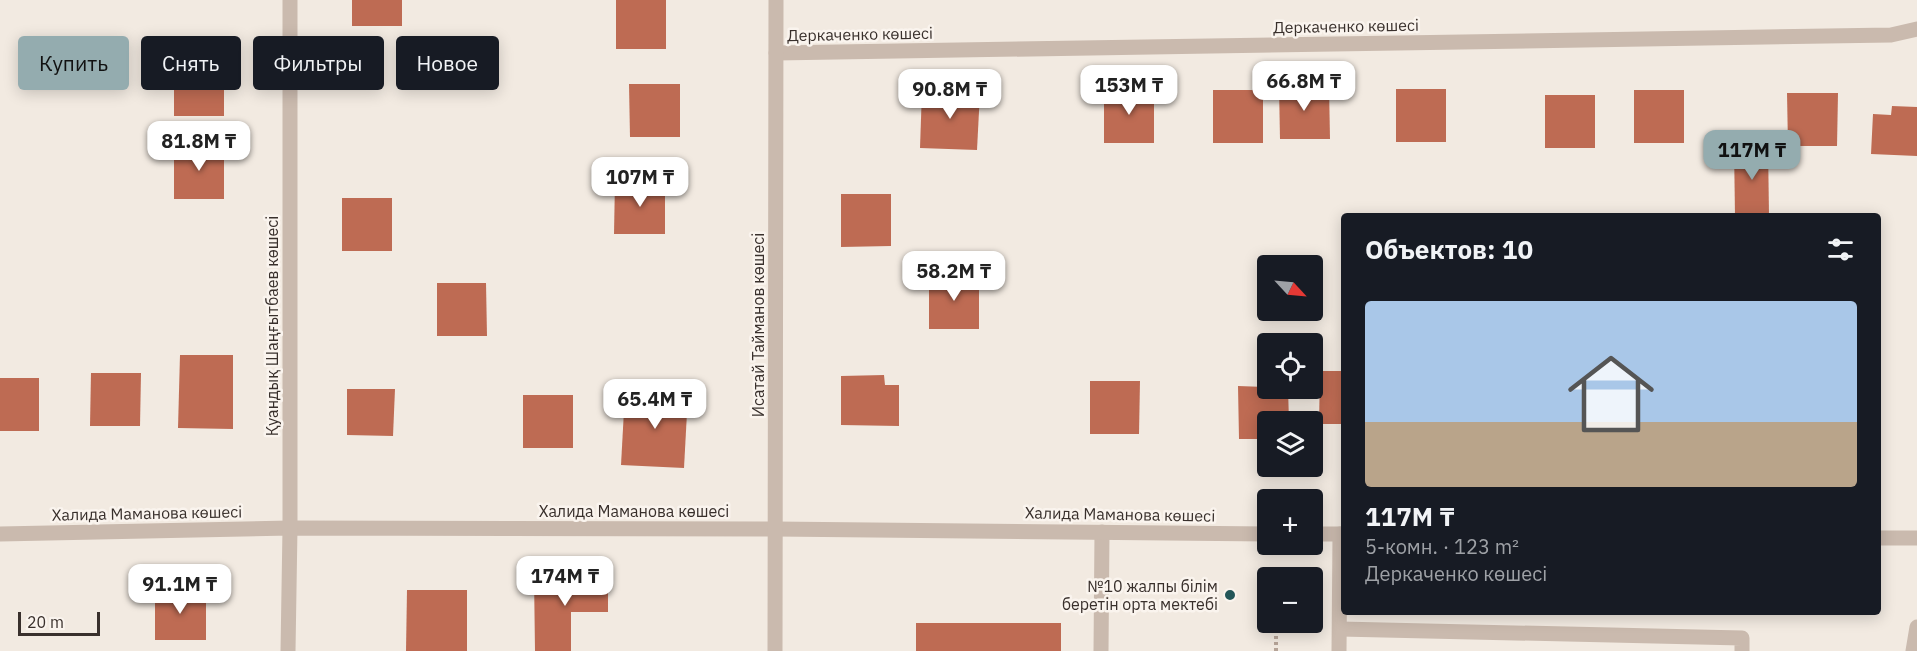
<!DOCTYPE html>
<html lang="ru">
<head>
<meta charset="utf-8">
<style>
	:root { --surface:#171b24; --page:#242831; --text:#f1f3f6; --muted:#9ea1a6; --accent:#94acaf }
	body { margin:0; font-family:"IBM Plex Sans",sans-serif; background:var(--page); color:var(--text); height:100vh; display:flex; flex-direction:column; font-size:22px; white-space:nowrap }
	* { box-sizing:border-box; margin:0 }
	p { font-size:20px; color:var(--muted) }
	.icon { flex:none; width:33px; height:33px; fill:none; stroke:currentColor; stroke-width:2; stroke-linecap:round; stroke-linejoin:round }
	.map { position:relative; flex:1; overflow:hidden }
	.sheet { position:absolute; left:1341px; top:213px; width:540px; height:402px; display:flex; flex-direction:column; background:var(--surface); border-radius:6px; box-shadow:0 3px 15px #0003 }
	.sheet>* { flex:none }
	.top-card { position:absolute; left:18px; top:36px; width:570px; height:54px; display:flex; gap:12px }
	.needle { width:39px; rotate:116deg }
	.tools { position:absolute; left:1257px; top:255px; display:grid; gap:12px }
	.tools a { display:grid; place-items:center; width:66px; height:66px; border-radius:6px; background:var(--surface); box-shadow:0 3px 15px #0003; font-size:30px }
	.scale { position:absolute; left:18px; bottom:15px; width:82px; box-sizing:border-box; padding-left:6px; border:3px solid #39302c; border-top:0; font-size:16px; line-height:21px; white-space:nowrap; color:#39302c; -webkit-text-stroke:4px #faf4ee; paint-order:stroke }
	.price { position:absolute; translate:-50% -51px; padding:0 14px; border-radius:12px; background:#fff; color:#222; font-size:20px; line-height:39px; filter:drop-shadow(0 2px 3px #0008) }
	.price::after { content:''; position:absolute; left:50%; top:36px; width:18px; height:14px; margin-left:-9px; background:inherit; clip-path:polygon(0 0,100% 0,50% 100%) }
	.price.selected { background:var(--accent); color:#111 }
	ul { padding:0; list-style:none }
	li { display:grid; align-content:center; gap:12px; height:318px; padding:0 24px }
	li span { display:grid; place-items:center; height:186px; border-radius:6px; color:#555 }
	li>.icon { margin-inline-start:auto }
	span .icon { width:108px; height:108px; fill:#fffc; stroke-width:1 }
	li b { font-size:26px }
	h2 { display:flex; justify-content:space-between; align-items:center; height:72px; padding:0 24px; font-size:26px }
	.chip { padding:0 21px; border-radius:6px; background:var(--surface); box-shadow:0 3px 15px #0003; font-size:21px; line-height:54px }
	.chip.selected { background:var(--accent); color:#111 }
	.map>svg:first-child { display:block }
</style>
</head>
<body>
<div class="map">
<svg width="1917" height="651" viewBox="0 0 1917 651">
	<rect width="100%" height="100%" fill="#f2eae1"/>
	<g fill="#be6b53">
		<rect x="352" y="0" width="50" height="26"/>
		<rect x="616" y="0" width="50" height="49"/>
		<rect x="174" y="62" width="50" height="54"/>
		<path d="M629,84H680V137H630Z"/>
		<path d="M1279,86H1329L1330,139H1280Z"/>
		<rect x="1396" y="89" width="50" height="53"/>
		<path d="M922,90L980,92L977,150L920,148Z"/>
		<rect x="1104" y="90" width="50" height="53"/>
		<rect x="1213" y="90" width="50" height="53"/>
		<rect x="1634" y="90" width="50" height="53"/>
		<path d="M1787,93H1838L1837,146H1788Z"/>
		<rect x="1545" y="95" width="50" height="53"/>
		<path d="M1892,106L1917,107V156L1871,154L1873,114L1891,115Z"/>
		<path d="M1768,145L1769,216H1735L1734,146Z"/>
		<rect x="174" y="146" width="50" height="53"/>
		<path d="M615,181H665V234H614Z"/>
		<path d="M841,194H891V246L841,247Z"/>
		<rect x="342" y="198" width="50" height="53"/>
		<path d="M979,275V329H929V276Z"/>
		<path d="M437,283H486L487,336H437Z"/>
		<path d="M180,355H233V429L178,428Z"/>
		<path d="M1320,371H1344V424H1319Z"/>
		<path d="M91,373H141L140,426H90Z"/>
		<path d="M884,375L885,385H899V426L841,425V376Z"/>
		<rect x="0" y="378" width="39" height="53"/>
		<path d="M1090,381H1140L1139,434H1090Z"/>
		<path d="M1238,386L1288,388L1289,422H1268V439H1239Z"/>
		<path d="M347,389H395L393,436L347,435Z"/>
		<path d="M625,392L688,394L684,468L621,465Z"/>
		<rect x="523" y="395" width="50" height="53"/>
		<path d="M608,575V612H571V651H535L534,576Z"/>
		<rect x="155" y="590" width="51" height="50"/>
		<path d="M407,590H467V651H406Z"/>
		<rect x="916" y="623" width="145" height="28"/>
	</g>
	<g fill="none" stroke-linecap="round" stroke-linejoin="round">
		<path stroke="#b6a498" stroke-width="4" stroke-dasharray="3 3" stroke-linecap="butt" d="M1276,651V622"/>
		<g stroke="#cabaae" stroke-width="15">
			<path d="M1340,629L1742,638V651"/>
			<path d="M1101,651L1102,532"/>
			<path d="M1339,651L1340,534"/>
		</g>
		<g stroke="#cabaae" stroke-width="15">
			<path d="M776,53L1891,35L1917,29"/>
			<path d="M0,534L290,528L775,529L1268,534"/>
			<path d="M1312,534H1344"/>
			<path d="M1878,538H1917"/>
			<path d="M288,651L290,528V0"/>
			<path d="M775,651L776,0"/>
			<path d="M1913,651L1917,627"/>
		</g>
	</g>
	<circle fill="#235658" stroke="#faf4ee" stroke-width="2" cx="1230" cy="595" r="6"/>
	<g text-anchor="middle" dominant-baseline="central" stroke-width="5" stroke-linejoin="round" paint-order="stroke">
		<g font-size="16" fill="#39302c" stroke="#faf4ee">
			<text transform="translate(1346 26) rotate(-1)">Деркаченко көшесі</text>
			<text transform="translate(860 34) rotate(-1)">Деркаченко көшесі</text>
			<text transform="translate(758 325) rotate(-90)">Исатай Тайманов көшесі</text>
			<text transform="translate(272 326) rotate(-90)">Қуандық Шаңғытбаев көшесі</text>
			<text x="634" y="511">Халида Маманова көшесі</text>
			<text transform="translate(147 513) rotate(-1)">Халида Маманова көшесі</text>
			<text transform="translate(1120 514) rotate(1)">Халида Маманова көшесі</text>
		</g>
		<g font-size="16" fill="#39302c" stroke="#faf4ee" text-anchor="end">
			<text x="1218" y="586">№10 жалпы білім<tspan x="1218" dy="18">беретін орта мектебі</tspan></text>
		</g>
	</g>
</svg>
<div class="tools">
<a><svg class="needle" viewBox="-14 -14 28 28"><path d="M0-13l5 13h-10z" fill="#e53935"/><path d="M0 13l5-13h-10z" fill="#9ea1a6"/></svg></a>
<a><svg class="icon" aria-label="locate" viewBox="0 0 24 24"><circle cx="12" cy="12" r="6"/><path d="M12 2v4M12 18v4M2 12h4M18 12h4"/></svg></a>
<a><svg class="icon" aria-label="layers" viewBox="0 0 24 24"><path d="M12 4l9 5-9 5-9-5zM3 14l9 5 9-5"/></svg></a>
<a>+</a>
<a>−</a>
</div>
<div class="scale">20 m</div>
<b class="price" style="left:1304px;top:112px">66.8M ₸</b>
<b class="price" style="left:1129px;top:116px">153M ₸</b>
<b class="price" style="left:950px;top:120px">90.8M ₸</b>
<b class="price" style="left:199px;top:172px">81.8M ₸</b>
<b class="price selected" style="left:1752px;top:181px">117M ₸</b>
<b class="price" style="left:640px;top:208px">107M ₸</b>
<b class="price" style="left:954px;top:302px">58.2M ₸</b>
<b class="price" style="left:655px;top:430px">65.4M ₸</b>
<b class="price" style="left:565px;top:607px">174M ₸</b>
<b class="price" style="left:180px;top:615px">91.1M ₸</b>
<div class="top-card">
<a class="chip selected">Купить</a>
<a class="chip">Снять</a>
<a class="chip">Фильтры</a>
<a class="chip">Новое</a>
</div>
<section class="sheet">
<h2>Объектов: 10<svg class="icon" aria-label="filters" viewBox="0 0 24 24"><path d="M4 7h16M4 17h16"/><circle cx="9" cy="7" r="2"/><circle cx="15" cy="17" r="2"/></svg></h2>
<ul>
<li><span style="background:linear-gradient(#a9c7e8 65%,#b9a48a 0)"><svg class="icon" aria-label="home" viewBox="0 0 24 24"><path d="M3 11l9-7 9 7M6 9v11h12V9"/></svg></span><div><b>117M ₸</b><p>5-комн. · 123 m²</p><p>Деркаченко көшесі</p></div></li>
</ul>
</section>
</div>
</body>
</html>
